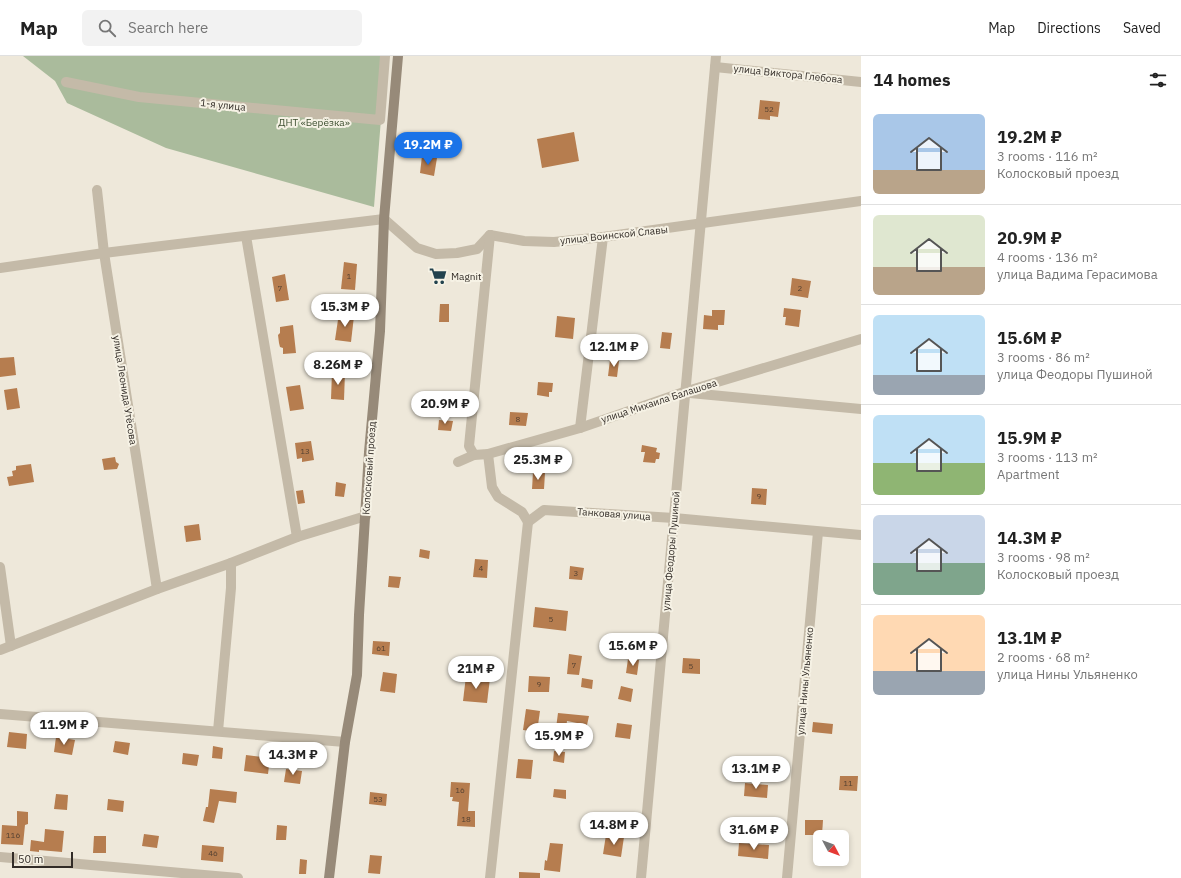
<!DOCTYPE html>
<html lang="en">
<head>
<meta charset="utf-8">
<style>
	:root { --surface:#fff; --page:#f2f2f2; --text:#222; --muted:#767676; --line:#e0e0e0; --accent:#1a73e8 }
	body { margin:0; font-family:"IBM Plex Sans",sans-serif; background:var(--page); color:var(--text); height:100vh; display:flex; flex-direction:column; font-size:15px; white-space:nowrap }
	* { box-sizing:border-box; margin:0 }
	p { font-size:13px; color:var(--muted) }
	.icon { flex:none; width:22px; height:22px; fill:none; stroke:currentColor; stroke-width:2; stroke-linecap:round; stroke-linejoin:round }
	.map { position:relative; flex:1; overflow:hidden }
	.sheet { display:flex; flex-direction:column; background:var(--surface); width:320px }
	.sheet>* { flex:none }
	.needle { width:26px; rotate:131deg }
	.buttons { position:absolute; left:813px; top:774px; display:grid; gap:8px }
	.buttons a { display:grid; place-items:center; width:36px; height:36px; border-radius:6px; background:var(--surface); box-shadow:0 2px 6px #0003; font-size:20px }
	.scale { position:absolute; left:12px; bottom:10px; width:61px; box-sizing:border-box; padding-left:4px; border:2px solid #322c27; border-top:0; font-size:11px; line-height:14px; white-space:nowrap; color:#322c27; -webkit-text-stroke:3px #f6f2e5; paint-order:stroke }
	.price { position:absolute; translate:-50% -34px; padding:0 9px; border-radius:14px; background:#fff; color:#222; font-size:13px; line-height:26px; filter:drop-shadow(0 1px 2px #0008) }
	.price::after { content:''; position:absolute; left:50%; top:24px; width:12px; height:9px; margin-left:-6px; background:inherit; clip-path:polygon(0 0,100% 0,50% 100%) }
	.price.current { background:var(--accent); color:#fff }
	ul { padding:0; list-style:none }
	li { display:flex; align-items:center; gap:12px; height:100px; padding:0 12px }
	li+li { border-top:1px solid var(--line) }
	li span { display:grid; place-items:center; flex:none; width:112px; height:80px; border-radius:6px; color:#555 }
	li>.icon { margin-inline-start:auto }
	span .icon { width:48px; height:48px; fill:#fffc; stroke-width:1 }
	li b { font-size:17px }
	h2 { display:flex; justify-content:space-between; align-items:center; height:48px; padding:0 12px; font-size:17px }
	header { display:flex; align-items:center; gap:24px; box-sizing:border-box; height:56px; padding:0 20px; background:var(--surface); border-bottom:1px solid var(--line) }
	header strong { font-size:19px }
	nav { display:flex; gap:22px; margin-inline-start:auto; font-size:14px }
	.search { width:280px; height:36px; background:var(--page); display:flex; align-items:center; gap:10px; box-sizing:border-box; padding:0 14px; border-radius:6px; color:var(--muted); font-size:15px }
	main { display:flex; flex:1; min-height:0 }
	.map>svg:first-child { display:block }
</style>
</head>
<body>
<header>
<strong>Map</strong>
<div class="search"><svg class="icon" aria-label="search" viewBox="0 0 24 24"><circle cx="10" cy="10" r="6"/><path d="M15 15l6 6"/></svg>Search here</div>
<nav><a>Map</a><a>Directions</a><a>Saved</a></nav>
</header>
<main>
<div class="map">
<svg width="861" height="822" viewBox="0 0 861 822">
	<rect width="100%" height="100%" fill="#eee8da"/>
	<path fill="#aabb9c" d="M23,0H386L374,151L166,92L67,47L55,25Z"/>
	<g fill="#b67d4f">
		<path d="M760,44L780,46L778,61L770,60V64L758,63Z"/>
		<path d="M574,76L579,105L542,112L537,83Z"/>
		<path d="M446,81L460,82L459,93L445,92Z"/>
		<path d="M422,100L437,102L434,120L420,117Z"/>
		<path d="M344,206L357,208L355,234L341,233Z"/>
		<path d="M285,218L289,244L276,246L272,221Z"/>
		<path d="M792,222L811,225L808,242L790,239Z"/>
		<path d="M440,248H449V266H439Z"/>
		<path d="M784,252L801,254L799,271L785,269L786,261H783Z"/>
		<path d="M712,254H725L724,269H718V274L703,273L704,259L712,260Z"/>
		<path d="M339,257L354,260L351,286L335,284Z"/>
		<path d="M557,260L575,262L573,283L555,281Z"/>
		<path d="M293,269L296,297L283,298V292L280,291L279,287L278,279L280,277V271Z"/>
		<path d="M662,276L672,277L670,293L660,292Z"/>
		<path d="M14,301L16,319L0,321V302Z"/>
		<path d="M610,304L619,305L617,321L608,320Z"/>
		<path d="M332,316H345L344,344L331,343Z"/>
		<path d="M538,326L553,327L552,336H549V341L537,339Z"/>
		<path d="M300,329L304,353L290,355L286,331Z"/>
		<path d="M17,332L20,352L7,354L4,334Z"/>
		<path d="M510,356L528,357L526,370L509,369Z"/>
		<path d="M439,364L453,365L451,375L438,374Z"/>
		<path d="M311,385L314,404L302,406V402L297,403L295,387Z"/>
		<path d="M642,389L657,392L656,396L660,397L659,403H656L655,407L643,406L645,396H641Z"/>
		<path d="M115,401L116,406L119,408L117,413L104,414L102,403Z"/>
		<path d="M31,408L34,426L9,430L7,421L13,420L12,415L16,414V410Z"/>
		<path d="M533,416L545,417L544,433H532Z"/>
		<path d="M336,426L346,428L344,441L335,440Z"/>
		<path d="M752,432L767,433L766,449L751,448Z"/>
		<path d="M303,434L305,447L298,448L296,435Z"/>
		<path d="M199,468L201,484L186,486L184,470Z"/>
		<path d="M420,493L430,495L429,503L419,501Z"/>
		<path d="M475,503L488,504L487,522L473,521Z"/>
		<path d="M570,510L584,512L582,524L569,523Z"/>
		<path d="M389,520L401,521L399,532L388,531Z"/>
		<path d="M535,551L568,555L566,575L533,571Z"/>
		<path d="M373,585L390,586L389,600L372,598Z"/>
		<path d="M569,598L582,600L579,619L567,618Z"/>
		<path d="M683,602L700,603V618L682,617Z"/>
		<path d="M628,603L639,604L637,619L626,617Z"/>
		<path d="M383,616L397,618L395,637L380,635Z"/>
		<path d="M466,620L490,622L487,647L463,645Z"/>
		<path d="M529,620L550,621L549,636H528Z"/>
		<path d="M582,622L593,624L592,633L581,631Z"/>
		<path d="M621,630L633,633L631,646L618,643Z"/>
		<path d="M526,653L540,655L537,676L523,674Z"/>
		<path d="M558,657L589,660L587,669L567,665L566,673L556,672Z"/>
		<path d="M813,666L833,668L832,678L812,676Z"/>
		<path d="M617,667L632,669L630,683L615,681Z"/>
		<path d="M9,676L27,678L26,693L7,691Z"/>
		<path d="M56,681L75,684L72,699L54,696Z"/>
		<path d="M115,685L130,687L128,699L113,696Z"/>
		<path d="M213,690L223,692L222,703L212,702Z"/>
		<path d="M554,695L565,696L564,707L553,705Z"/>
		<path d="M183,697L199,699L197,710L182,708Z"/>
		<path d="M246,699L270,702L268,718L244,715Z"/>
		<path d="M518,703L533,704L531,723L516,722Z"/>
		<path d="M286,713L302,715L300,728L284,726Z"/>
		<path d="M840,720H858L857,735L839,734Z"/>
		<path d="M451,726L470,727L468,755H475V771L457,770L459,746L452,745L453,741H450Z"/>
		<path d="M745,727L768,729L767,742L744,740Z"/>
		<path d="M210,733L237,736L236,747L219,745L214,767L203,765L206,751H208Z"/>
		<path d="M554,733L566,734V743L553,741Z"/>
		<path d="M370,736L387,738L386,750L369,748Z"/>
		<path d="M56,738L68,739L67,754L54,753Z"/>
		<path d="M108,743L124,745L123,756L107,754Z"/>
		<path d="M17,755L28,756V768L25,769L23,789L1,788L2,769L17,770Z"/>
		<path d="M805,764H823L822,779H805Z"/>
		<path d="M277,769L287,770L286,784H276Z"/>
		<path d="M45,773L64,775L62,796L39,794V796L30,795L31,784L44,786Z"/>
		<path d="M144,778L159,780L157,792L142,790Z"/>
		<path d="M606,779L624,781L621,801L603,798Z"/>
		<path d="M94,780H106V797H93Z"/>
		<path d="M550,787L563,788L560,816L544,814L545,804L547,805Z"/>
		<path d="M739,787L769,789L768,803L738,800Z"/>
		<path d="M202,789L224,791L223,806L201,804Z"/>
		<path d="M370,799L382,800L380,818L368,817Z"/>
		<path d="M300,803L307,804L306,818H299Z"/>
		<path d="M519,816L540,817V822H519Z"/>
	</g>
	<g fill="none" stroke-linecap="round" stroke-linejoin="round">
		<g stroke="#c4baa8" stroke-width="10">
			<path d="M715,11L861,26"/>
			<path d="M66,26L139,41L380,64L385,0"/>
			<path d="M97,134L104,197L157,533"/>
			<path d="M490,179L524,185L554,186L603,181L861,145"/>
			<path d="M246,180L297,481"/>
			<path d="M0,212L104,197L384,163L417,192L436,198L457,197L477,193L490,179"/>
			<path d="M690,337L861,353"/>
			<path d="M580,372L603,181"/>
			<path d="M488,398L492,431L498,441L522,456L528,466L544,454L674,462L861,479"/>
			<path d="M474,399L469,390L490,179"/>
			<path d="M458,406L474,399L488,398L580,372L684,336L861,283"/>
			<path d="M0,511L11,590"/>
			<path d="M0,594L157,533L231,507L297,481L366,460"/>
			<path d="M0,658L345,686"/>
			<path d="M218,675L231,532V507"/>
			<path d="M0,801L238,822"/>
			<path d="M490,822L528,466"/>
			<path d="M641,822L716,0"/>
			<path d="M787,822L818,476"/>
		</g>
		<path stroke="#978a79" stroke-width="10" d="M329,822L345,686L357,619L359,559L369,396L380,275L384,163L398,0"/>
	</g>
	<defs>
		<g id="supermarket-bare" transform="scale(1.38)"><path d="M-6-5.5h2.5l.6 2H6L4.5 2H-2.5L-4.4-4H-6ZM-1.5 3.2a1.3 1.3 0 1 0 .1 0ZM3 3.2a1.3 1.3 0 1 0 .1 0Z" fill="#22424e" stroke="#f6f2e5" stroke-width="2.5" paint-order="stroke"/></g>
	</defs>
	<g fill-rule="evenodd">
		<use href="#supermarket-bare" x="438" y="220"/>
	</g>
	<g text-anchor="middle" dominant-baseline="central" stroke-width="4" stroke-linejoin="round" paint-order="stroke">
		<g font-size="8" fill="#534031">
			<text x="769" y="53">52</text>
			<text x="349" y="220">1</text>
			<text x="280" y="232">7</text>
			<text x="800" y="232">2</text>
			<text x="518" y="363">8</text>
			<text x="305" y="395">13</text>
			<text x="759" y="440">9</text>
			<text x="481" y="512">4</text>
			<text x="576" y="517">3</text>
			<text x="551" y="563">5</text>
			<text x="381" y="592">61</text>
			<text x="574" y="609">7</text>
			<text x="691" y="610">5</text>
			<text x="539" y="628">9</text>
			<text x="848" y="727">11</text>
			<text x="460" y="734">16</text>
			<text x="378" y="743">53</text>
			<text x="466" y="763">18</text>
			<text x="13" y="779">116</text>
			<text x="213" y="797">46</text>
		</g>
		<g font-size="10" fill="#322c27" stroke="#f6f2e5">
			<text transform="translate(788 18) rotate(6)">улица Виктора Глебова</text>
			<text transform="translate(223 49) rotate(6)">1-я улица</text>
			<text transform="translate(614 179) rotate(-6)">улица Воинской Славы</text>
			<text transform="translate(125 334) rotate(81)">улица Леонида Утёсова</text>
			<text transform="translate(659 345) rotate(-18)">улица Михаила Балашова</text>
			<text transform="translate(369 412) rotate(-86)">Колосковый проезд</text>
			<text transform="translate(614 458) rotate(4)">Танковая улица</text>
			<text transform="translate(671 495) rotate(-85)">улица Феодоры Пушиной</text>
			<text transform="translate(805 625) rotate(-85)">улица Нины Ульяненко</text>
		</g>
		<g font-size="10" fill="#3b4d2e" stroke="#f6f2e5">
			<text x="314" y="66">ДНТ «Берёзка»</text>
		</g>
		<g font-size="10" fill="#322c27" stroke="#f6f2e5" text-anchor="start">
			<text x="451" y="220">Magnit</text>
		</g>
	</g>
</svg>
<div class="buttons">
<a><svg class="needle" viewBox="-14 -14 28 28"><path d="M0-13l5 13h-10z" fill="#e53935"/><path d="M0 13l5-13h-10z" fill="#767676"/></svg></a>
</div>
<div class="scale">50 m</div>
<b class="price current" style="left:428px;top:110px">19.2M ₽</b>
<b class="price" style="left:345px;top:272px">15.3M ₽</b>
<b class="price" style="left:614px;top:312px">12.1M ₽</b>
<b class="price" style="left:338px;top:330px">8.26M ₽</b>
<b class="price" style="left:445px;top:369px">20.9M ₽</b>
<b class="price" style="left:538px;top:425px">25.3M ₽</b>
<b class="price" style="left:633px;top:611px">15.6M ₽</b>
<b class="price" style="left:476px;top:634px">21M ₽</b>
<b class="price" style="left:64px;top:690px">11.9M ₽</b>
<b class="price" style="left:559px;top:701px">15.9M ₽</b>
<b class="price" style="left:293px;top:720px">14.3M ₽</b>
<b class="price" style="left:756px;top:734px">13.1M ₽</b>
<b class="price" style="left:614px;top:790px">14.8M ₽</b>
<b class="price" style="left:754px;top:795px">31.6M ₽</b>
</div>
<section class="sheet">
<h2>14 homes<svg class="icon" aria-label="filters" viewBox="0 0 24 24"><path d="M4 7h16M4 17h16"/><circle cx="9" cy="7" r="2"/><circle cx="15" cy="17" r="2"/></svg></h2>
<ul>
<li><span style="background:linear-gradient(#a9c7e8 70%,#b9a48a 0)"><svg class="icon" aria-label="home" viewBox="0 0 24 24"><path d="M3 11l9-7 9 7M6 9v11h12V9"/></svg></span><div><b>19.2M ₽</b><p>3 rooms · 116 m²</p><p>Колосковый проезд</p></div></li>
<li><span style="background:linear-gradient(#dfe7d0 65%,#b9a48a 0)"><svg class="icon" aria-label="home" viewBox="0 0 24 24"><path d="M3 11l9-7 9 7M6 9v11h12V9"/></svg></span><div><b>20.9M ₽</b><p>4 rooms · 136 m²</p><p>улица Вадима Герасимова</p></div></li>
<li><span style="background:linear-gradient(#bfe0f5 75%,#9aa5b1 0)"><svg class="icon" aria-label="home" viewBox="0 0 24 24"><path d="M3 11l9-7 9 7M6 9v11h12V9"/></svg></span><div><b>15.6M ₽</b><p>3 rooms · 86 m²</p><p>улица Феодоры Пушиной</p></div></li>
<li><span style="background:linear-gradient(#bfe0f5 60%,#8fb573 0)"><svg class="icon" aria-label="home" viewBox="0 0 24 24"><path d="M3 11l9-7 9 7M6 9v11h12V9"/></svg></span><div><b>15.9M ₽</b><p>3 rooms · 113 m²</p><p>Apartment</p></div></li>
<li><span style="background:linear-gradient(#c9d6e8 60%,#7fa58c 0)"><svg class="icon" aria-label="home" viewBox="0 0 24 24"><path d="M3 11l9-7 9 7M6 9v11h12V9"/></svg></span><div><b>14.3M ₽</b><p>3 rooms · 98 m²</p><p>Колосковый проезд</p></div></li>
<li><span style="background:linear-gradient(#ffd9b3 70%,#9aa5b1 0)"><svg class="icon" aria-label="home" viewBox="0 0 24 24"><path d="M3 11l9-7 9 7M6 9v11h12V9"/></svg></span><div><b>13.1M ₽</b><p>2 rooms · 68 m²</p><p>улица Нины Ульяненко</p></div></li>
</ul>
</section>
</main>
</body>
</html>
